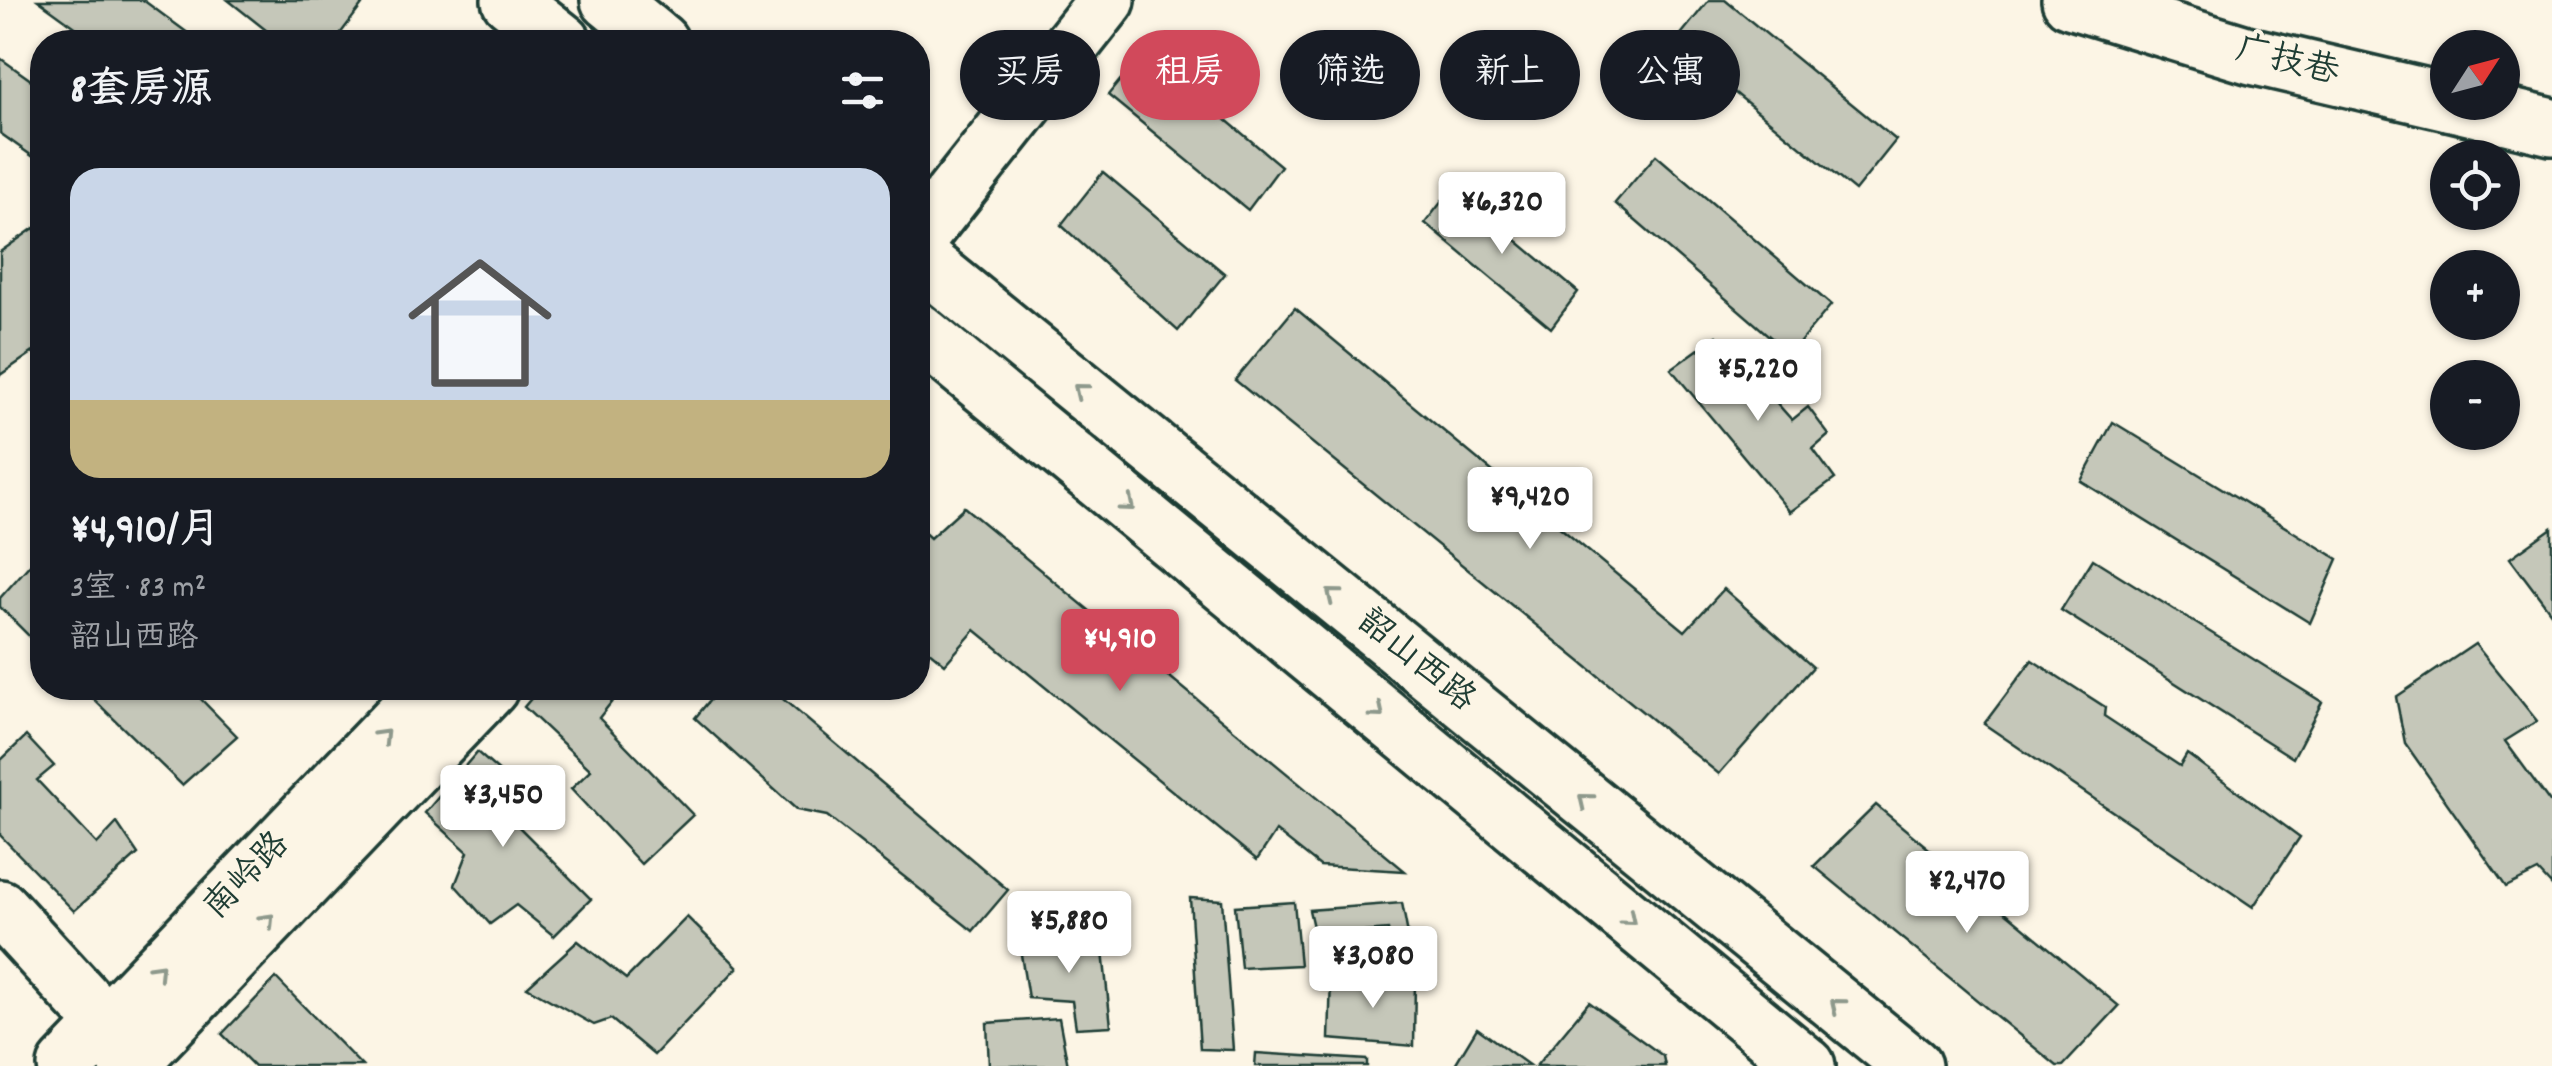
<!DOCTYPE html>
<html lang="zh">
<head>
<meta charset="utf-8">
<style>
	:root { --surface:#171b24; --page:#20242c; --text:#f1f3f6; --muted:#9ea1a6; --line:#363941; --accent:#d1495b }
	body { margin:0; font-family:Dekko,"LXGW WenKai TC",sans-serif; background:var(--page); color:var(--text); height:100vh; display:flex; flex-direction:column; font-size:38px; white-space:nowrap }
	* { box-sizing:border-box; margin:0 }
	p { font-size:32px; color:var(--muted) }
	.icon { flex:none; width:55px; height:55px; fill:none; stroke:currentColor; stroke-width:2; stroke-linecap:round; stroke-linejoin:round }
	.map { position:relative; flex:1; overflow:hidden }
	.sheet { position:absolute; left:30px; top:30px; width:900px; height:670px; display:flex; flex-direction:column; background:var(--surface); border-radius:40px; box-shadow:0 2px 8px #0004 }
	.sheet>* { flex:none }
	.top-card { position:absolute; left:960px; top:30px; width:950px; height:90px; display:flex; gap:20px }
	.needle { width:65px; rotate:54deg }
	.fabs { position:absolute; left:2430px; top:30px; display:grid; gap:20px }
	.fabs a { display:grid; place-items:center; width:90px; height:90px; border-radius:50%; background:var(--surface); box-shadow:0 2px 8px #0004; font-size:50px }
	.price { position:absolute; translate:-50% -85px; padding:0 22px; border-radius:10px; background:#fff; color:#222; font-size:32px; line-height:65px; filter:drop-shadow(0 2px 5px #0008) }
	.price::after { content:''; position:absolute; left:50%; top:60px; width:30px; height:22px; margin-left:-15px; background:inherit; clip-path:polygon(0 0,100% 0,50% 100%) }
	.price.selected { background:var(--accent); color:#fff }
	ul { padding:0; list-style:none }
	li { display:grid; align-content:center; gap:20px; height:530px; padding:0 40px }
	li+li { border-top:2px solid var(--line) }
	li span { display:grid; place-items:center; height:310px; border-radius:30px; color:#555 }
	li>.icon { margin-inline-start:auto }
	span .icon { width:180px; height:180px; fill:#fffc; stroke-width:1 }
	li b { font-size:42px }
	h2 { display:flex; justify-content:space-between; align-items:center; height:120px; padding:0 40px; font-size:42px }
	.pill { padding:0 35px; border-radius:45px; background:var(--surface); box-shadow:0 2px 8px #0004; font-size:35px; line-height:90px }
	.pill.selected { background:var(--accent); color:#fff }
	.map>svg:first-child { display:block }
</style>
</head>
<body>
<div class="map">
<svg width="2552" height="1066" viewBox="0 0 2552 1066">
	<rect width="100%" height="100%" fill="#fcf5e5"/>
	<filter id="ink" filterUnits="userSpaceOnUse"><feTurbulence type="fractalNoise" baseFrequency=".01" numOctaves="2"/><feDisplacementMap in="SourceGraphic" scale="20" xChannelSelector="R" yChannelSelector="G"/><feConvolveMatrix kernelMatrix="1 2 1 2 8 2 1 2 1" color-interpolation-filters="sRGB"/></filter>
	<g filter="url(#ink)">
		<g fill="#c5c7b9" stroke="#1f3d34" stroke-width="2.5">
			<path d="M38,0H143L200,42H96Z"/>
			<path d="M228,0H356L362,5L334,42H281Z"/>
			<path d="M1709,0H1725L1896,140L1855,191L1674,43Z"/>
			<path d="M394,33L406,42H385Z"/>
			<path d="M1144,51L1281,166L1248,210L1108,95Z"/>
			<path d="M0,58L42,88V163L0,133Z"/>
			<path d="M1656,155L1831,305L1790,354L1615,203Z"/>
			<path d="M1103,172L1225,274L1178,331L1061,225Z"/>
			<path d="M1453,187L1578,292L1551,328L1425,223Z"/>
			<path d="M34,228L42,241V346L0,375V252Z"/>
			<path d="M1295,308L1685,631L1724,589L1813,667L1719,774L1235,380Z"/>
			<path d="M1717,336L1792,420L1808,407L1829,435L1813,449L1835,479L1790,512L1671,369Z"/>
			<path d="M2113,422L2338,559L2310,623L2081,481Z"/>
			<path d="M964,507L1405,871L1320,866L1276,831L1257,860L975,630L945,664L918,642V527L930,538Z"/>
			<path d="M2552,528V614L2510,558Z"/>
			<path d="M42,551V649L0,607V598Z"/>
			<path d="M2093,559L2322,702L2293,758L2061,610Z"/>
			<path d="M2475,644L2537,721L2505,741L2552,805V886L2538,871L2506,887L2405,743L2396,697Z"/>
			<path d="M2032,660L2105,707L2104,716L2180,766L2187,754L2300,837L2253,907L1984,724Z"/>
			<path d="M82,688H190L237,736L182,785Z"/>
			<path d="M540,688H610L617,695L599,718L693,815L641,864L571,789L591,770L524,707Z"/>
			<path d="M720,688H770L1008,890L973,931L827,816L797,810L695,718Z"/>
			<path d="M26,736L54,766L37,780L97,844L117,823L138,854L74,911L0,835V761Z"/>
			<path d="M477,752L535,803L514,822L591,899L554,936L516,905L490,924L455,885L468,852L425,813Z"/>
			<path d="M1876,805L2119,1006L2063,1066H2057L1814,866Z"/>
			<path d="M1190,898L1222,900L1233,1050L1200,1049Z"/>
			<path d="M1294,902L1300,965L1241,968L1235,906Z"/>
			<path d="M1402,903L1414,966L1396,967L1388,930L1315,936L1309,910Z"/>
			<path d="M687,917L738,967L654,1055L611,1019L594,1025L527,987L578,941L626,979Z"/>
			<path d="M1101,933L1111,1026L1076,1028L1072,1001L1028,998L1019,942Z"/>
			<path d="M276,978L362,1066H254L222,1034Z"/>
			<path d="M1331,979H1415L1414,1046L1329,1039Z"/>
			<path d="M1589,1002L1663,1056L1665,1066H1536Z"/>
			<path d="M1059,1018L1068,1066H989L987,1023Z"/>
			<path d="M1477,1028L1530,1066H1454Z"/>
			<path d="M1256,1053L1367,1060V1066H1255Z"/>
		</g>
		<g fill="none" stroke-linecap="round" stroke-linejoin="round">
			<g stroke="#1f3d34" stroke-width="62">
				<g id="minor">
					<path d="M2070,0L2252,56L2448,102"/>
					<path d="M2449,102L2552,127"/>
					<path d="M918,239L1107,0"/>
					<path d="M0,908L106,1024"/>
					<path d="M66,1066L429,688"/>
					<path d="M128,1066L490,688"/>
				</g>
			</g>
			<g stroke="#1f3d34" stroke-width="62">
				<g id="major">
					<path d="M510,0L563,42"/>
					<path d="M609,0L660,42"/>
					<path d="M918,257L1913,1066"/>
					<path d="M918,331L1807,1066"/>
				</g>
			</g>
			<use href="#minor" stroke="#fcf5e5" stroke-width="55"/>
			<use href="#major" stroke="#fcf5e5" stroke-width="55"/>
		</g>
		<defs><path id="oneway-chevron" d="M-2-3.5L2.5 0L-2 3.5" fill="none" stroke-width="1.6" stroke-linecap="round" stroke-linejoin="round" transform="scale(2.5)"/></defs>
		<g stroke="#8e998c">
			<use href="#oneway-chevron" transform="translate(1080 390) rotate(-141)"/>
			<use href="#oneway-chevron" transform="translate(1128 505) rotate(40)"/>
			<use href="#oneway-chevron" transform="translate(1333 595) rotate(-141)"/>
			<use href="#oneway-chevron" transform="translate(1378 712) rotate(40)"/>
			<use href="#oneway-chevron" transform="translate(383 736) rotate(-46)"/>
			<use href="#oneway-chevron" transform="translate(1585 800) rotate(-141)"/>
			<use href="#oneway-chevron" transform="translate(1629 919) rotate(40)"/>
			<use href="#oneway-chevron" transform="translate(268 920) rotate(-46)"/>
			<use href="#oneway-chevron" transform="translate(158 970) rotate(-46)"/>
			<use href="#oneway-chevron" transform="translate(1837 1005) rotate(-141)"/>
		</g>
	</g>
	<g text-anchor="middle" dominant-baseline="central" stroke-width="8" stroke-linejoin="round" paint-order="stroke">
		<g font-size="35" fill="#1f3d34" stroke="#fcf5e5">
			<text transform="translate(2287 63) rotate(14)">广技巷</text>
			<text transform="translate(1415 662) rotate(39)">韶山西路</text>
			<text transform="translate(248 877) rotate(-46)">南岭路</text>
		</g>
	</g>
</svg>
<div class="fabs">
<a><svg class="needle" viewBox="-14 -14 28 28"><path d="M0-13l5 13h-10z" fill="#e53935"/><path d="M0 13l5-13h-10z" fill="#9ea1a6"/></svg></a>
<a><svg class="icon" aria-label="locate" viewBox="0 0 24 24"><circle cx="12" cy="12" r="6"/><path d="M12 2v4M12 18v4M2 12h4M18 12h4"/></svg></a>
<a>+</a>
<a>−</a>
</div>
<b class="price" style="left:1502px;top:257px">¥6,320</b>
<b class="price" style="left:1758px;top:424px">¥5,220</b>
<b class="price" style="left:1530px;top:552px">¥9,420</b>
<b class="price selected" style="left:1120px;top:694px">¥4,910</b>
<b class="price" style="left:503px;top:850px">¥3,450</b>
<b class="price" style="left:1967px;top:936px">¥2,470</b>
<b class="price" style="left:1069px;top:976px">¥5,880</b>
<b class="price" style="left:1373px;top:1011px">¥3,080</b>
<div class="top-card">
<a class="pill">买房</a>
<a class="pill selected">租房</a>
<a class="pill">筛选</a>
<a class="pill">新上</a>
<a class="pill">公寓</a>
</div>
<section class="sheet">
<h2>8套房源<svg class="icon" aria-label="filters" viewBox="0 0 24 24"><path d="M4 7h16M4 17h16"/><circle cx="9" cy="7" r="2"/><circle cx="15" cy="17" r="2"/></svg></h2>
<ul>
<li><span style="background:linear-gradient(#c9d6e8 75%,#c2b280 0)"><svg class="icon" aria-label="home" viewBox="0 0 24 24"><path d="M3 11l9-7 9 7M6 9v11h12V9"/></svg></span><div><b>¥4,910/月</b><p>3室 · 83 m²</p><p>韶山西路</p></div></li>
</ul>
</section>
</div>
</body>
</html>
